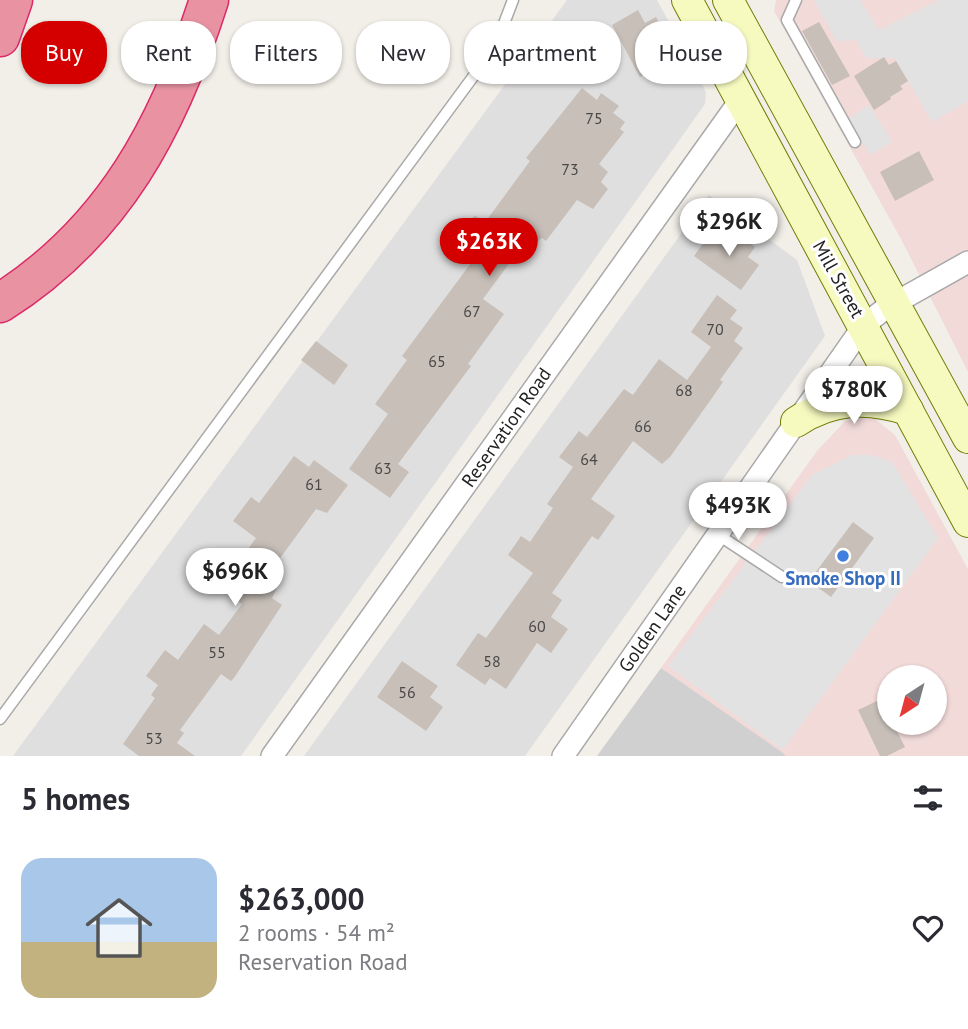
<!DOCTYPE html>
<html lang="en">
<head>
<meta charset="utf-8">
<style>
	:root { --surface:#fff; --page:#f2f2f3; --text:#2b2b33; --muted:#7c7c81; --line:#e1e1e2; --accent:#d40000 }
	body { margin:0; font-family:"PT Sans",sans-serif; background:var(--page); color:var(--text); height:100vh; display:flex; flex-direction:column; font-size:26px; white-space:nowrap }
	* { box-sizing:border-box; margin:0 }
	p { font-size:23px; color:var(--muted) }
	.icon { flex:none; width:38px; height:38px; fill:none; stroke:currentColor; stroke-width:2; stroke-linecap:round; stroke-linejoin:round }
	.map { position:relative; height:756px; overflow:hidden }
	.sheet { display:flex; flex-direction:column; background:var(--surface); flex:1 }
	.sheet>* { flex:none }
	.top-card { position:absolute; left:21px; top:21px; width:928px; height:63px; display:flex; gap:14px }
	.needle { width:46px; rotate:216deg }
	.tools { position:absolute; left:877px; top:665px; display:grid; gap:14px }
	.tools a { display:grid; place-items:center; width:70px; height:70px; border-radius:50%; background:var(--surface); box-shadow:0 2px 5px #0004; font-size:35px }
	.price { position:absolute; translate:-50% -60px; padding:0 16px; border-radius:24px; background:#fff; color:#222; font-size:23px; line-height:46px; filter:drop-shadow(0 2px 4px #0008) }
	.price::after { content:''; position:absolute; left:50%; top:42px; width:21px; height:16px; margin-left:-10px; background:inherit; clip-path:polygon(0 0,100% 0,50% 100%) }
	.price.on { background:var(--accent); color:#fff }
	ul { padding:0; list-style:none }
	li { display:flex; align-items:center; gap:21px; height:175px; padding:0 21px }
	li+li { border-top:2px solid var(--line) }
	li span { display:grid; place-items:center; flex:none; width:196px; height:140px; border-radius:21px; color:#555 }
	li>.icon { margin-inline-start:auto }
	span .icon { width:84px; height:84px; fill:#fffc; stroke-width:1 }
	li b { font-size:30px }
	h2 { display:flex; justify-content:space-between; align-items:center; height:84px; padding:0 21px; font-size:30px }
	.tag { padding:0 24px; border-radius:28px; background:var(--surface); box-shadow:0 2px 5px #0004; font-size:24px; line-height:63px }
	.tag.on { background:var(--accent); color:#fff }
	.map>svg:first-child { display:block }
</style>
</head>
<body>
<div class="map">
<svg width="968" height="756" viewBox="0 0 968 756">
	<rect width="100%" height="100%" fill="#f2efe9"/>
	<g fill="#e0dfdf">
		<path d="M567,0H657L702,83L706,93L705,104L241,756H13Z"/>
		<path d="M709,195L797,260L825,336L525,756H304Z"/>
	</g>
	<g fill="#f2dad9" fill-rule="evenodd">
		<path d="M776,0H968V372L901,239L774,11Z"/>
		<path d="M859,418L875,419L895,435L968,569V756H786L661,668L817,451L845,421ZM889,677H934V723H889Z"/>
	</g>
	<path fill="#d0d0d0" d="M661,668L783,753L786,756H597Z"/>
	<g fill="#e2e2e2">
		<path d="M814,0H860L879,30L939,0H968V101L932,122L895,58H866L856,40L836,41Z"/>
		<path d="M869,105L892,142L870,155L848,119Z"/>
		<path d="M852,455H872L892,462L938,538L783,750L668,666L812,475Z"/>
	</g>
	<g fill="#c7bfb8">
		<path d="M638,10L645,23L656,17L671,44L661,50L663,53L657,57L662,65L640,77L612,25Z"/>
		<path d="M819,22L850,76L832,85L802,31Z"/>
		<path d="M884,57L889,65L896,61L908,81L900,86L903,89L890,97L891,99L874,110L854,76Z"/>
		<path d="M582,88L597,100L601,93L619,106L613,113L625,122L620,129L624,132L599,164L608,172L601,182L608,189L593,209L577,200L546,241L542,238L538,241L530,235L483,299L504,314L468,364L471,366L398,464L409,472L390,498L349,469L388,414L375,404L407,360L402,356L471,263L448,246L466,221L475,216L486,221L530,161L526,158Z"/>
		<path d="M919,151L934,180L895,201L880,172Z"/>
		<path d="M731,230L755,247L748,257L759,265L741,290L694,256L712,231L723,240Z"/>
		<path d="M717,295L737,310L730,319L743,328L734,341L743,348L720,380L723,382L712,398L670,457L662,464L633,441L591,499L615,516L598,540L592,536L552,593L562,600L551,617L568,629L551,653L537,643L506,689L490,678L485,685L456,665L478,633L486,638L533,573L508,555L521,536L530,542L553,508L547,504L573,467L559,457L579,431L587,437L624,389L633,395L659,359L687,380L711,347L691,332Z"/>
		<path d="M316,341L348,365L334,385L301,360Z"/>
		<path d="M294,456L309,467L314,460L348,485L327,513L316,509L270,572L281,580L272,598L282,605L234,678L231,681L221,674L180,730L184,733L177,743L195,756H139L123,744L155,698L151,695L158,685L146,676L165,650L178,660L204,624L219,635L242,604L220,588L256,538L233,521L251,497L259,503Z"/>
		<path d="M853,522L874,538L831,597L809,581Z"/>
		<path d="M402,661L438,686L430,697L443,707L426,731L377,697Z"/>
		<path d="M881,699L889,715V723H893L905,747L887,756H880L858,710Z"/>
	</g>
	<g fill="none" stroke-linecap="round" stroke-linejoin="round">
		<g stroke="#a9a9a9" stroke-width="13">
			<g id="lane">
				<path d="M796,0L787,20L855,142"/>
				<path d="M717,534L782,577"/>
				<path d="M0,719L495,47L513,0"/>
			</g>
		</g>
		<g stroke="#a9a9a9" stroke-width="24">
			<g id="street">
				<path d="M272,756L741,99"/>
				<path d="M563,756L864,325L886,308L968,262"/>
			</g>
		</g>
		<g stroke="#707d05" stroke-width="32">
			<g id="secondary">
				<path d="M687,0L968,522"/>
				<path d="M728,0L968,438"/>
				<path d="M796,422C832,398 868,397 908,410"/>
			</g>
		</g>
		<g stroke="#dc2a67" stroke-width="41">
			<g id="highway">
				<path d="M0,37L13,0"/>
				<path d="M0,303C114,231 169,125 209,0"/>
			</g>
		</g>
		<use href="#lane" stroke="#fff" stroke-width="10"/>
		<use href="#street" stroke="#fff" stroke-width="21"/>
		<use href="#secondary" stroke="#f7fabf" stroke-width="30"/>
		<use href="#highway" stroke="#e892a2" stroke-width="38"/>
	</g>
	<circle fill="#3f7fe0" stroke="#fff" stroke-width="2.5" cx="843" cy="556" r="7"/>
	<g text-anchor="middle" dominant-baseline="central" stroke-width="6" stroke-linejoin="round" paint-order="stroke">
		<g font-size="16" fill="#4b4948">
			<text x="594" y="118">75</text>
			<text x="570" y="169">73</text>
			<text x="472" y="311">67</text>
			<text x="715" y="329">70</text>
			<text x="437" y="361">65</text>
			<text x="684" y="390">68</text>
			<text x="643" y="426">66</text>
			<text x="589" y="459">64</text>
			<text x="383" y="468">63</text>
			<text x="314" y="484">61</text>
			<text x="537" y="626">60</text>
			<text x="217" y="652">55</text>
			<text x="492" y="661">58</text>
			<text x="407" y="692">56</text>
			<text x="154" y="738">53</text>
		</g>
		<g font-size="19" fill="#222" stroke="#fff">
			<text transform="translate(839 279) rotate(61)">Mill Street</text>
			<text transform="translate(506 427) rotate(-55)">Reservation Road</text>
			<text transform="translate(652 628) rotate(-55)">Golden Lane</text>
		</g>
		<g font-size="19" font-weight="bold" fill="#366cbe" stroke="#fff">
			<text x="843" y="578">Smoke Shop II</text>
		</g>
	</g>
</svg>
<div class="tools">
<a><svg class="needle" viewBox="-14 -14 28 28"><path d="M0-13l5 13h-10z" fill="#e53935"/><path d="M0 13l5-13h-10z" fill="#7c7c81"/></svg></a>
</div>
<b class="price" style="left:729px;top:258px">$296K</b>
<b class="price on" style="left:489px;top:278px">$263K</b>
<b class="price" style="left:854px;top:426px">$780K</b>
<b class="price" style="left:738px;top:542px">$493K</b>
<b class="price" style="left:235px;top:608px">$696K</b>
<div class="top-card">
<a class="tag on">Buy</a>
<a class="tag">Rent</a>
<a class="tag">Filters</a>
<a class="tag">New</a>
<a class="tag">Apartment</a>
<a class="tag">House</a>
</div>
</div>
<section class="sheet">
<h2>5 homes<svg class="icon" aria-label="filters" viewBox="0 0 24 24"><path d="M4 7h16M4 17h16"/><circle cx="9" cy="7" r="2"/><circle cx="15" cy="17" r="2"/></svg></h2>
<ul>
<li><span style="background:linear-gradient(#a9c7e8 60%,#c2b280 0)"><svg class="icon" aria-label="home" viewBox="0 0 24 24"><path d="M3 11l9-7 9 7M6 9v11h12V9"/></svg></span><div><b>$263,000</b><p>2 rooms · 54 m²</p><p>Reservation Road</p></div><svg class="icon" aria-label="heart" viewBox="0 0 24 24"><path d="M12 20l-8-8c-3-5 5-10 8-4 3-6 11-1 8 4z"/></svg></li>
</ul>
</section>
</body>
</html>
